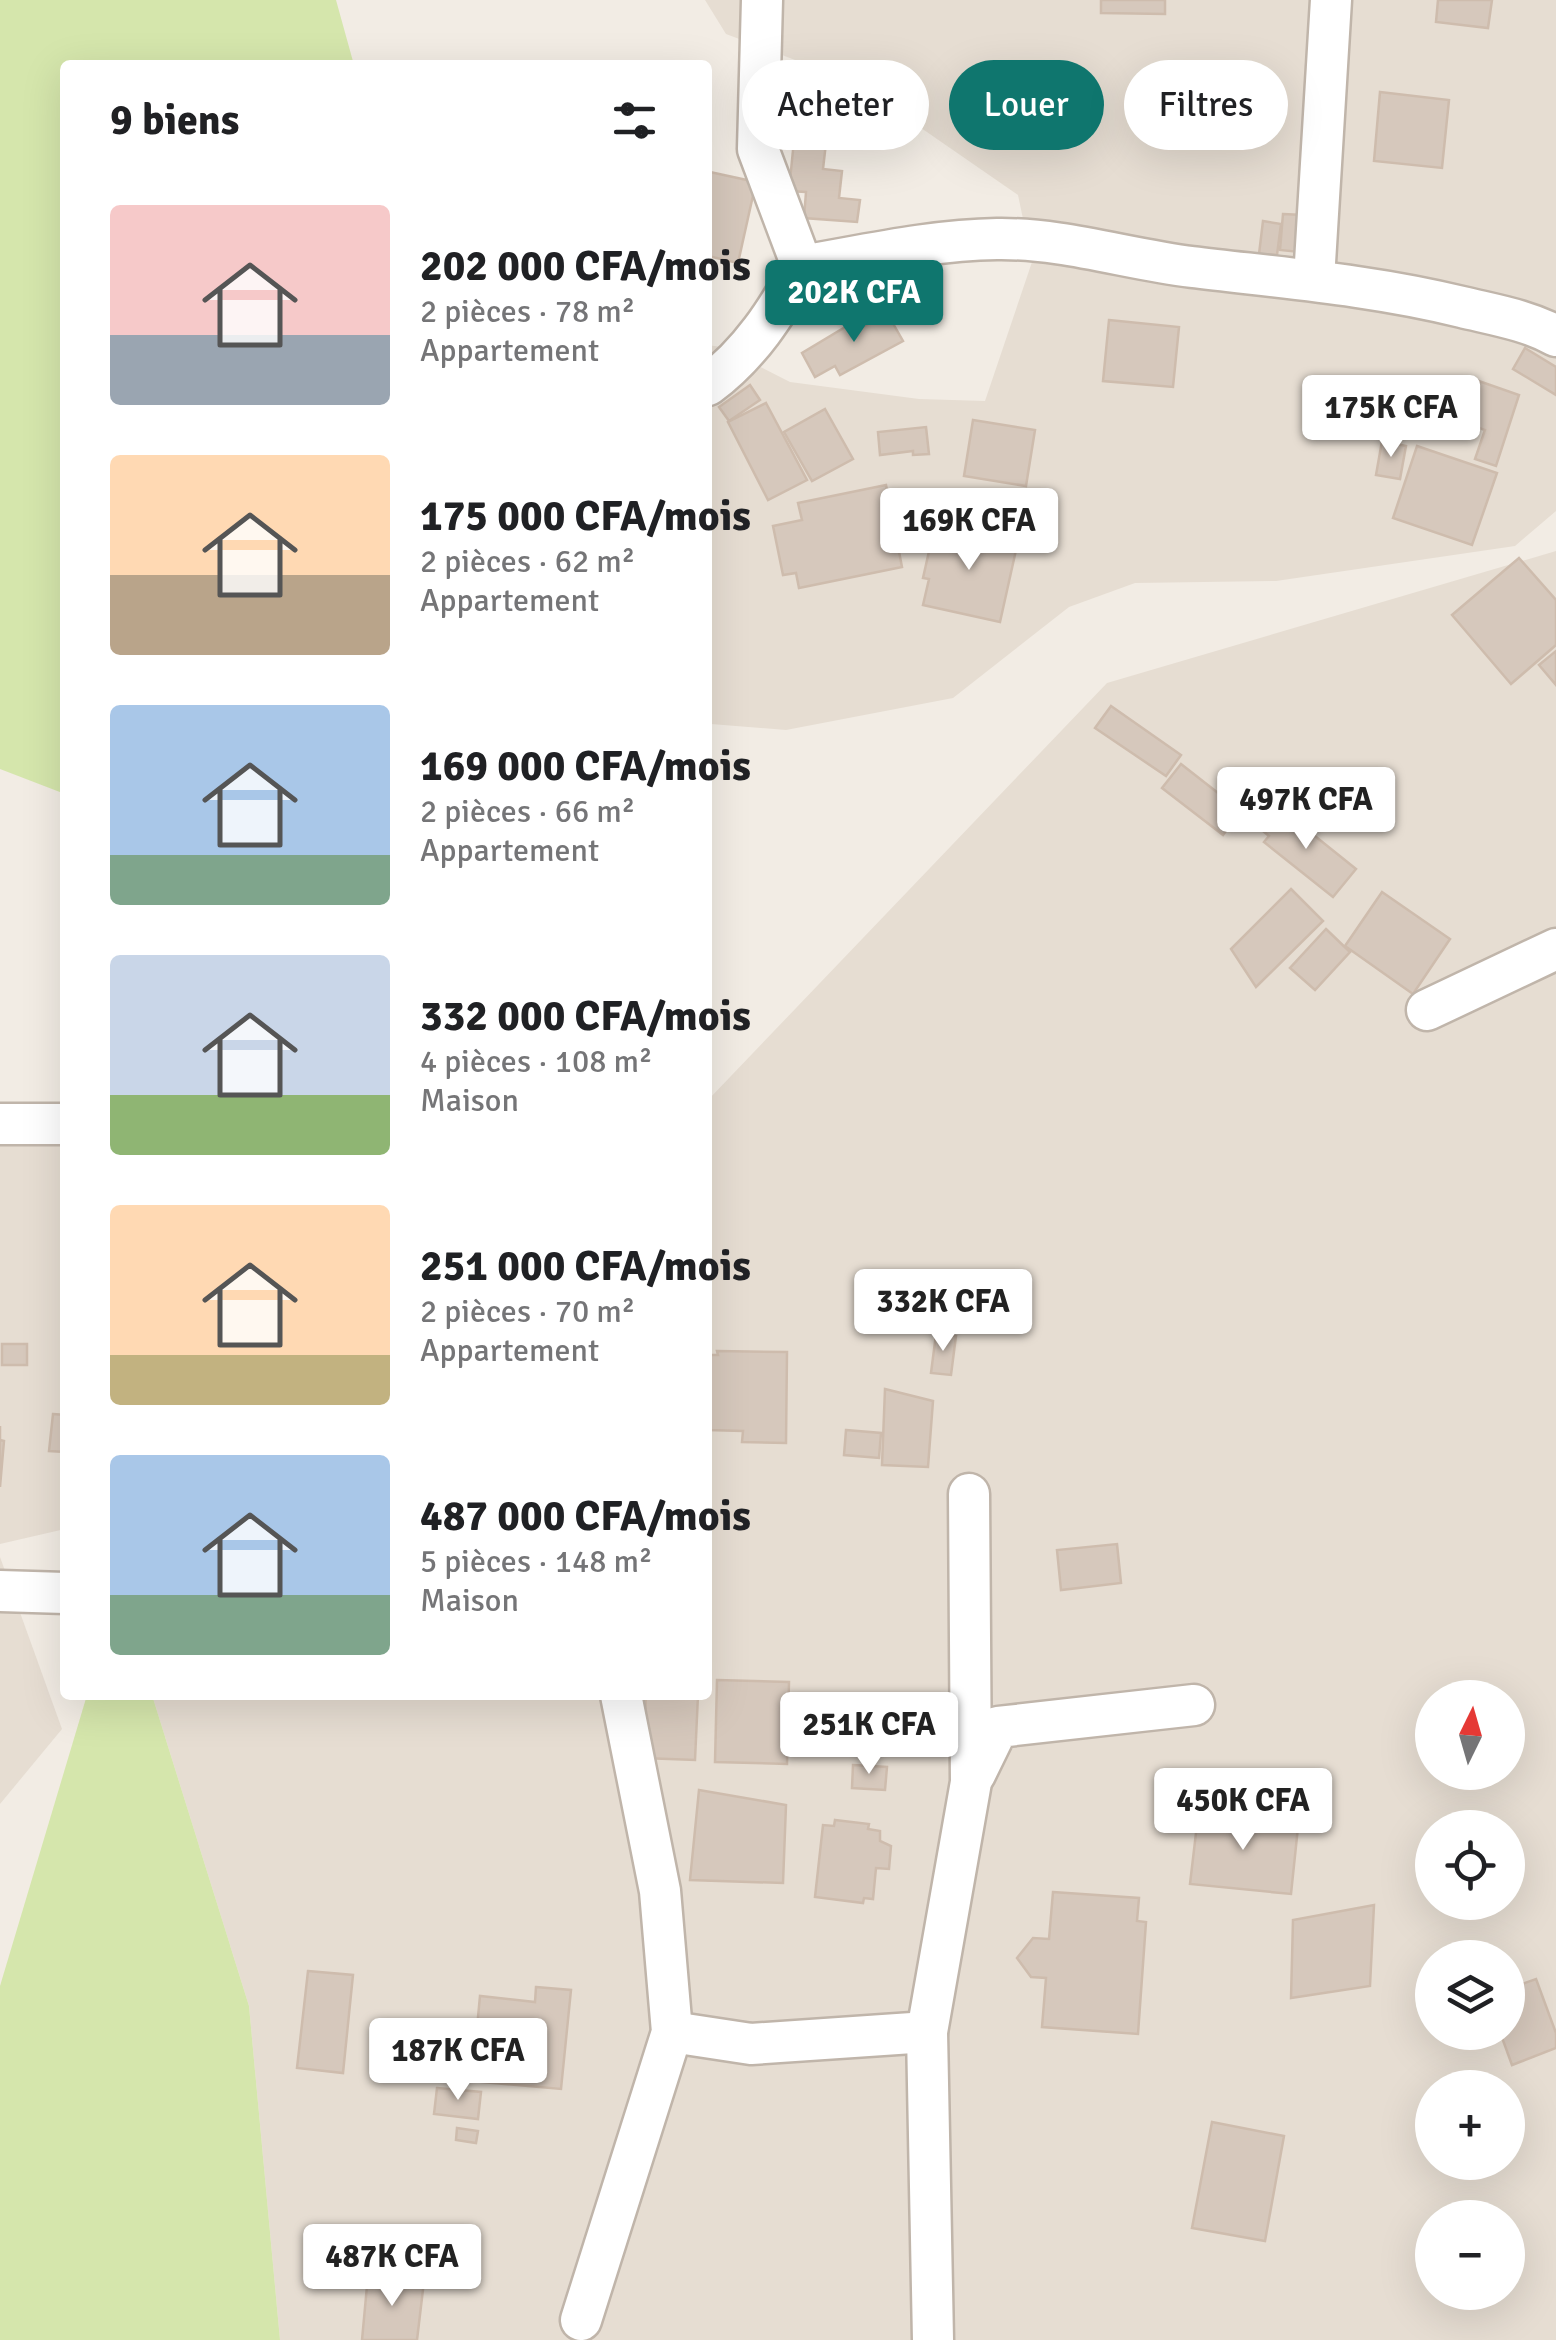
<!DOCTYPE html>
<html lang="fr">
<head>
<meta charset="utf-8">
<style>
	:root { --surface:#fff; --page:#f6f6f6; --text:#202124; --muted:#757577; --accent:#0f766e }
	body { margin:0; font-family:Signika,sans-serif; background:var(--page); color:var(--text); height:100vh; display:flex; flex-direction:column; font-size:38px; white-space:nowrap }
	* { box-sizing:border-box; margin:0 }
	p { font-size:32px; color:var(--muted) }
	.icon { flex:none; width:55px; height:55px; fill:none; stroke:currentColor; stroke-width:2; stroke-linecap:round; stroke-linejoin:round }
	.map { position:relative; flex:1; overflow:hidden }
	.side { position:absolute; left:60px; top:60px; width:652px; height:1640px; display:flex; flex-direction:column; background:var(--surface); border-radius:10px; box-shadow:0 10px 40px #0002 }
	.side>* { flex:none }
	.hud { position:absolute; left:742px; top:60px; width:662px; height:90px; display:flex; gap:20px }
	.needle { width:65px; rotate:5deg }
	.tools { position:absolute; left:1415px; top:1680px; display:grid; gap:20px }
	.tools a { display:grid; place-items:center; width:110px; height:110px; border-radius:50%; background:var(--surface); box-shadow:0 10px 40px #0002; font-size:50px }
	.price { position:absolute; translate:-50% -85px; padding:0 22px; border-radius:10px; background:#fff; color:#222; font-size:32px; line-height:65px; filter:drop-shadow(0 2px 5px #0008) }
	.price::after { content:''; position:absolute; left:50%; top:60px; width:30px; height:22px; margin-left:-15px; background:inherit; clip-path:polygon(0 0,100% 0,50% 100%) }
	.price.active { background:var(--accent); color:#fff }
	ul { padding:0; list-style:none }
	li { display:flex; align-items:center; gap:30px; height:250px; padding:0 50px }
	li span { display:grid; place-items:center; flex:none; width:280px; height:200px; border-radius:10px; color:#555 }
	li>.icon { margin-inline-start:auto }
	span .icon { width:120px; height:120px; fill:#fffc; stroke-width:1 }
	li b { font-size:42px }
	h2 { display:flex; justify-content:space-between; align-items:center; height:120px; padding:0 50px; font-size:42px }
	.chip { padding:0 35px; border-radius:45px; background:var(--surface); box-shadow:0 10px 40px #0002; font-size:35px; line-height:90px }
	.chip.active { background:var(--accent); color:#fff }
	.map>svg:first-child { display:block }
</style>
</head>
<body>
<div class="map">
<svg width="1556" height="2340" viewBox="0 0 1556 2340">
	<rect width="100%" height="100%" fill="#f2ece4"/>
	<g fill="#e6ddd2" fill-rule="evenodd">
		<path d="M705,0H1556V511L1515,546L1276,581L1135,583L1069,607L953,698L786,730L711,724L708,721V345L721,347L790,382L919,399L985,401L1032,262L1018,195L856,83L726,34Z"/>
		<path d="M1556,551V2340H280L249,2006L152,1695H708V1100L1107,683ZM1432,1698H1508V1772H1432ZM1432,1828H1508V1902H1432ZM1432,1958H1508V2032H1432ZM1432,2088H1508V2162H1432ZM1432,2218H1508V2292H1432Z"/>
		<path d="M0,1105L65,1110V1529L0,1544Z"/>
		<path d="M0,1557L62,1729L0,1804Z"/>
	</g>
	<g fill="#d5e6ac">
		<path d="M0,0H336L354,65H65V794L0,769Z"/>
		<path d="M87,1695H152L249,2006L280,2340H0V1986Z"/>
	</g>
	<g fill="#d6c8bc" stroke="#cebcad" stroke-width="2.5">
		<path d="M1101,0H1165V14L1101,13Z"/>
		<path d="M1438,0H1492L1488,28L1436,22Z"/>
		<path d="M1380,92L1449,100L1442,168L1374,161Z"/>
		<path d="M794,140L826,143L823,169L842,171L839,198L860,200L857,222L804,218L806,192L789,191Z"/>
		<path d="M710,172L756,182L738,263L708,256Z"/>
		<path d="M1283,214L1303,215L1299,252L1280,250Z"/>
		<path d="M1263,221L1281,224L1277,255L1259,254Z"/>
		<path d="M883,306L903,341L840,375L835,366L815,377L802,353L847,326L851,333L870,323L867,315Z"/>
		<path d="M1109,320L1179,327L1173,387L1103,381Z"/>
		<path d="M1525,348L1556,367V395L1513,369Z"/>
		<path d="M1473,379L1519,395L1496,466L1475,459L1485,430L1459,421Z"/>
		<path d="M750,385L760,400L729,421L719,407Z"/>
		<path d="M766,403L807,480L768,500L728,422Z"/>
		<path d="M825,409L853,459L812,481L784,432Z"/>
		<path d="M973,420L1035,430L1026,486L964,476Z"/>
		<path d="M926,427L929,454L913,455V451L880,455L878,432Z"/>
		<path d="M1382,441L1406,446L1400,479L1376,475Z"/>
		<path d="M1417,446L1497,473L1472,545L1393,518Z"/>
		<path d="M886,485L902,567L799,588L796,573L783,575L773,526L802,520L798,503Z"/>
		<path d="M944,525L1018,541L1000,622L923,605L929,579L923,578L932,538L941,540Z"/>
		<path d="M1519,558L1556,600V645L1511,684L1452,615Z"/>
		<path d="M1556,651V685L1539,665Z"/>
		<path d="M1111,706L1181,755L1166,776L1095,728Z"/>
		<path d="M1181,764L1241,811L1223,835L1162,788Z"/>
		<path d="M1272,807L1287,820L1290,816L1356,869L1333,897L1264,842L1269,836L1257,826Z"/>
		<path d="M1291,889L1323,921L1256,987L1231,949Z"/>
		<path d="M1382,892L1450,939L1413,994L1345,946Z"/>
		<path d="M1326,929L1350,952L1315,990L1290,968Z"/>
		<path d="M936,1334L956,1336L951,1375L931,1373Z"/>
		<rect x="2" y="1344" width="25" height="21"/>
		<path d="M717,1351L787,1352L786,1443L742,1442L743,1431L708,1430V1355H718Z"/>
		<path d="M885,1389L933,1401L928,1467L882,1465Z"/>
		<path d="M53,1414L65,1415V1452L49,1451Z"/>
		<path d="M0,1426V1440L4,1441L0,1487Z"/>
		<path d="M846,1430L881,1433L879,1458L844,1455Z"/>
		<path d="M1117,1544L1121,1583L1061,1590L1057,1550Z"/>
		<path d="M717,1680L789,1682L787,1764L715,1762Z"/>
		<path d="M646,1695H698L695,1760L643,1758Z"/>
		<path d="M853,1765L887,1767L885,1790L852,1788Z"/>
		<path d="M699,1790L786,1805L783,1883L690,1880Z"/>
		<path d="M1216,1804L1241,1806L1239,1820L1298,1827L1291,1894L1190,1884L1198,1816L1215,1818Z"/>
		<path d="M835,1820L869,1824L868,1829L880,1831V1841L891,1846L889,1869L876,1868L873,1899L864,1898L863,1903L815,1897L823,1825L834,1826Z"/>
		<path d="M1053,1892L1139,1898L1137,1921L1146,1922L1138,2034L1042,2027L1046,1978L1031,1977L1017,1958L1033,1938L1049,1939Z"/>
		<path d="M1374,1905L1370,1986L1291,1998L1293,1920Z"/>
		<path d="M308,1971L353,1975L343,2073L297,2068Z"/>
		<path d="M1536,1979L1556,2033V2048L1512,2065L1500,2032H1508V1989Z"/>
		<path d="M536,1987L571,1990L561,2089L472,2081L480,1996L535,2002Z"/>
		<path d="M437,2088L481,2092L478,2119L434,2114Z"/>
		<path d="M1212,2122L1284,2136L1265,2241L1192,2228Z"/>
		<path d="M457,2128L478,2131L476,2143L456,2140Z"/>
		<path d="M368,2275L424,2281L417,2340H362Z"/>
	</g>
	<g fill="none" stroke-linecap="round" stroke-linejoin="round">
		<g stroke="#c0b5aa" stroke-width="45">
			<g id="minor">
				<path d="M762,0L758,149L802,266"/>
				<path d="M1314,279L1331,0"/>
				<path d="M708,385C750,354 777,312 802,266C866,255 932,240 997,239C1063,238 1127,259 1192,267C1283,278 1373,285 1462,307C1495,315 1527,320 1556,336"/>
				<path d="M1427,1010L1556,949"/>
				<path d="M0,1124H65"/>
				<path d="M0,1591L65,1593"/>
				<path d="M975,1774L998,1727L1194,1705"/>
				<path d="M672,2032L751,2044L927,2032"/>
				<path d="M581,2320L672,2032L660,1891L621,1695"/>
				<path d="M933,2340L927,2032L971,1782L969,1494"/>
			</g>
		</g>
		<use href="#minor" stroke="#fff" stroke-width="40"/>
	</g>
</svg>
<div class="tools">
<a><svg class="needle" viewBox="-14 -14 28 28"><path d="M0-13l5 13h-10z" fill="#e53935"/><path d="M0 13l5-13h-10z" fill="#757577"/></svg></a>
<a><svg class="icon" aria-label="locate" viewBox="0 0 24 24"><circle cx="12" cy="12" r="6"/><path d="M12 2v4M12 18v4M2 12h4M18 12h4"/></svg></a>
<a><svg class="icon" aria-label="layers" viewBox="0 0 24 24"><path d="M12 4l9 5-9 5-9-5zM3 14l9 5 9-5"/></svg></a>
<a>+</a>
<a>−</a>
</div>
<b class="price active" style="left:854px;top:345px">202K CFA</b>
<b class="price" style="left:1391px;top:460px">175K CFA</b>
<b class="price" style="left:969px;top:573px">169K CFA</b>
<b class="price" style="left:1306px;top:852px">497K CFA</b>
<b class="price" style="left:943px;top:1354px">332K CFA</b>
<b class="price" style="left:869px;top:1777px">251K CFA</b>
<b class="price" style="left:1243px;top:1853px">450K CFA</b>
<b class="price" style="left:458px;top:2103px">187K CFA</b>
<b class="price" style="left:392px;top:2309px">487K CFA</b>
<div class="hud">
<a class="chip">Acheter</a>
<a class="chip active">Louer</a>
<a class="chip">Filtres</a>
</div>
<section class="side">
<h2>9 biens<svg class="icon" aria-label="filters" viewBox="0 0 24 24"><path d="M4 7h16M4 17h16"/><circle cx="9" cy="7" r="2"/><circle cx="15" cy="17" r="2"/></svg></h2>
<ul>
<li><span style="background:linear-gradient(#f6c9c9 65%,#9aa5b1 0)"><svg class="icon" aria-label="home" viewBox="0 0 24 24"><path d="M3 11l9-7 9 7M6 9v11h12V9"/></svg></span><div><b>202 000 CFA/mois</b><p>2 pièces · 78 m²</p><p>Appartement</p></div></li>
<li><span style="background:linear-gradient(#ffd9b3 60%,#b9a48a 0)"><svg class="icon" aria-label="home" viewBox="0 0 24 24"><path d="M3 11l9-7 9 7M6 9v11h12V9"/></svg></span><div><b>175 000 CFA/mois</b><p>2 pièces · 62 m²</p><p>Appartement</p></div></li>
<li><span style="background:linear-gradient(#a9c7e8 75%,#7fa58c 0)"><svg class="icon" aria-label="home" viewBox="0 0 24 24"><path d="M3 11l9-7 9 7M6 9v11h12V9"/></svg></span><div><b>169 000 CFA/mois</b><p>2 pièces · 66 m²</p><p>Appartement</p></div></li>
<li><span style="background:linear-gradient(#c9d6e8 70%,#8fb573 0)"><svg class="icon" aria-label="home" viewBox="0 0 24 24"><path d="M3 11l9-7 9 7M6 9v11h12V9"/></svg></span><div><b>332 000 CFA/mois</b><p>4 pièces · 108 m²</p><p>Maison</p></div></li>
<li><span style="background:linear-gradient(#ffd9b3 75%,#c2b280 0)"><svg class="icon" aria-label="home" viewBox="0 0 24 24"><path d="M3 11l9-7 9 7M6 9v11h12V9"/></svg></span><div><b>251 000 CFA/mois</b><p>2 pièces · 70 m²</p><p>Appartement</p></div></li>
<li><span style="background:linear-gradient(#a9c7e8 70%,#7fa58c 0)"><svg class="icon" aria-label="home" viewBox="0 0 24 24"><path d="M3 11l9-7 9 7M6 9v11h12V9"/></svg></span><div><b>487 000 CFA/mois</b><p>5 pièces · 148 m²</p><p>Maison</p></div></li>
</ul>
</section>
</div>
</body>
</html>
